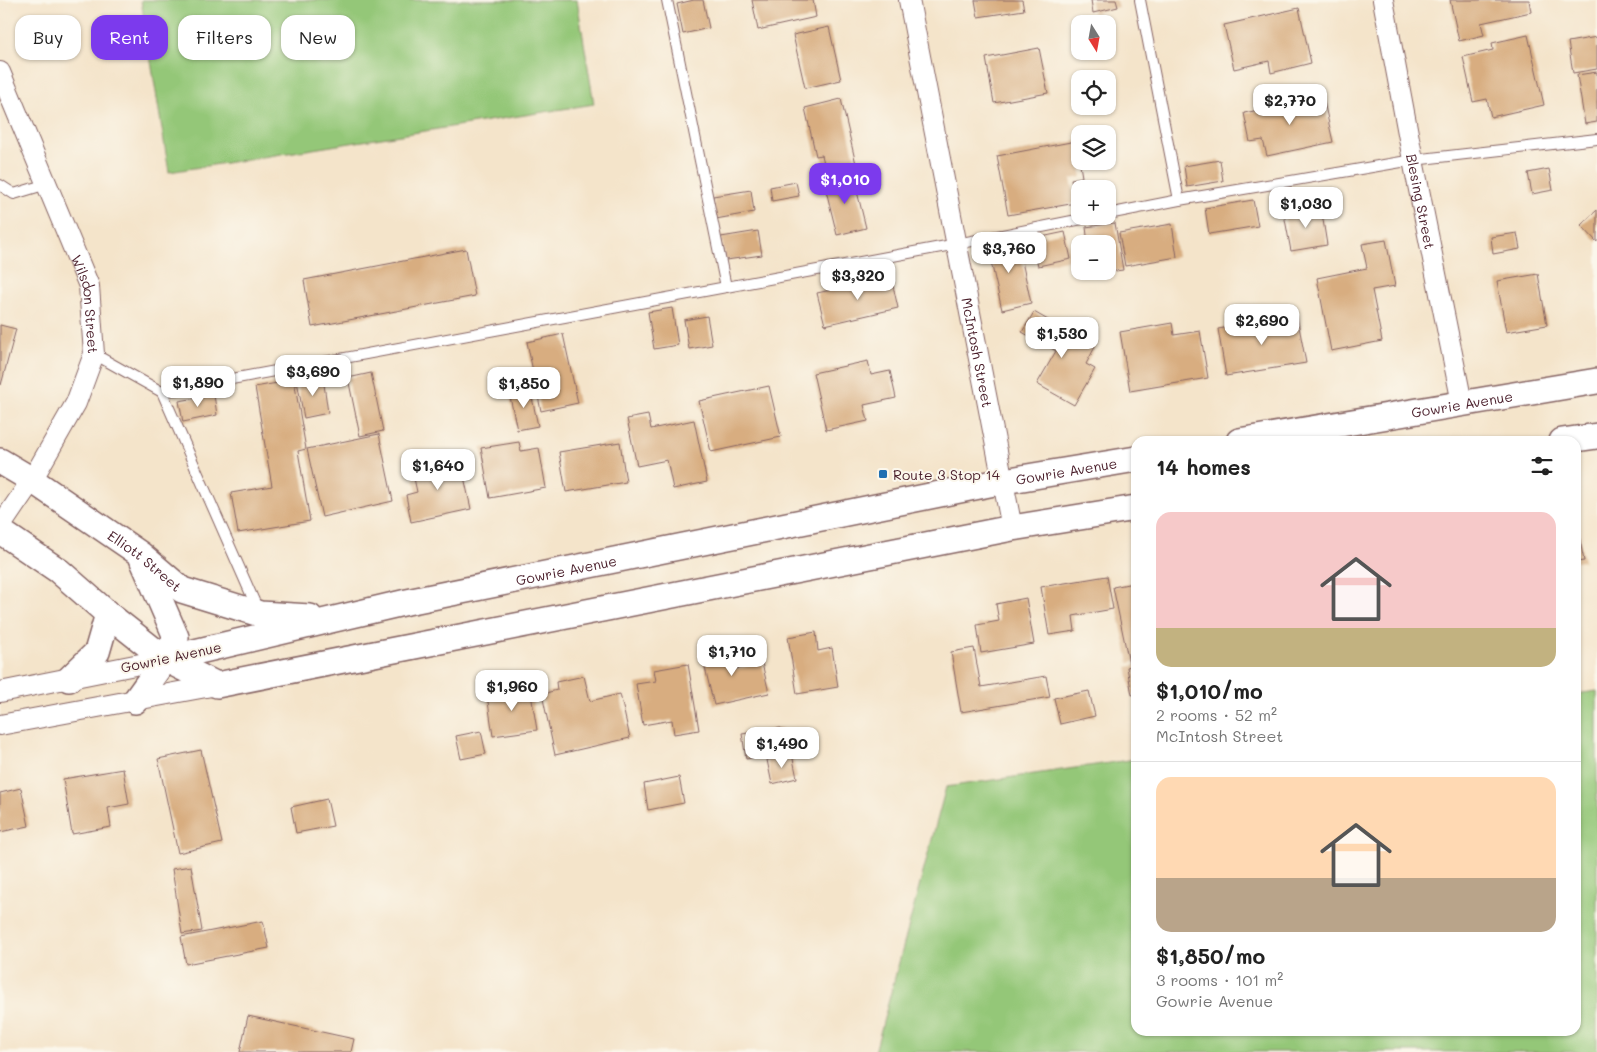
<!DOCTYPE html>
<html lang="en">
<head>
<meta charset="utf-8">
<style>
	:root { --surface:#fff; --page:#f2f2f2; --text:#222; --muted:#767676; --line:#e0e0e0; --accent:#7c3aed }
	body { margin:0; font-family:Mali,sans-serif; background:var(--page); color:var(--text); height:100vh; display:flex; flex-direction:column; font-size:19px; white-space:nowrap }
	* { box-sizing:border-box; margin:0 }
	p { font-size:16px; color:var(--muted) }
	.icon { flex:none; width:28px; height:28px; fill:none; stroke:currentColor; stroke-width:2; stroke-linecap:round; stroke-linejoin:round }
	.map { position:relative; flex:1; overflow:hidden }
	.side { position:absolute; left:1131px; top:436px; width:450px; height:600px; display:flex; flex-direction:column; background:var(--surface); border-radius:15px; box-shadow:0 1px 4px #0004 }
	.side>* { flex:none }
	.top-card { position:absolute; left:15px; top:15px; width:475px; height:45px; display:flex; gap:10px }
	.needle { width:32px; rotate:169deg }
	.controls { position:absolute; left:1071px; top:15px; display:grid; gap:10px }
	.controls a { display:grid; place-items:center; width:45px; height:45px; border-radius:10px; background:var(--surface); box-shadow:0 1px 4px #0004; font-size:25px }
	.price { position:absolute; translate:-50% -42px; padding:0 11px; border-radius:10px; background:#fff; color:#222; font-size:16px; line-height:32px; filter:drop-shadow(0 1px 2px #0008) }
	.price::after { content:''; position:absolute; left:50%; top:30px; width:15px; height:11px; margin-left:-8px; background:inherit; clip-path:polygon(0 0,100% 0,50% 100%) }
	.price.on { background:var(--accent); color:#fff }
	ul { padding:0; list-style:none }
	li { display:grid; align-content:center; gap:10px; height:265px; padding:0 25px }
	li+li { border-top:1px solid var(--line) }
	li span { display:grid; place-items:center; height:155px; border-radius:15px; color:#555 }
	li>.icon { margin-inline-start:auto }
	span .icon { width:90px; height:90px; fill:#fffc; stroke-width:1 }
	li b { font-size:21px }
	h2 { display:flex; justify-content:space-between; align-items:center; height:60px; padding:0 25px; font-size:21px }
	.tag { padding:0 18px; border-radius:15px; background:var(--surface); box-shadow:0 1px 4px #0004; font-size:18px; line-height:45px }
	.tag.on { background:var(--accent); color:#fff }
	.map>svg:first-child { display:block }
</style>
</head>
<body>
<div class="map">
<svg width="1597" height="1052" viewBox="0 0 1597 1052">
	<rect width="100%" height="100%" fill="#fbf7ec"/>
	<filter id="ink" filterUnits="userSpaceOnUse"><feTurbulence type="fractalNoise" baseFrequency=".02" numOctaves="2"/><feDisplacementMap in="SourceGraphic" scale="10" xChannelSelector="R" yChannelSelector="G"/><feConvolveMatrix kernelMatrix="1 2 1 2 8 2 1 2 1" color-interpolation-filters="sRGB"/></filter>
	<filter id="wash" filterUnits="userSpaceOnUse"><feTurbulence type="fractalNoise" baseFrequency=".0096" numOctaves="4" result="noise"/><feDisplacementMap in="SourceGraphic" scale="20" xChannelSelector="R" yChannelSelector="G"/><feGaussianBlur stdDeviation="1.12" result="paint"/><feColorMatrix in="noise" values="0 0 0 0 0 0 0 0 0 0 0 0 0 0 0 0 0 1.4 0 .05"/><feComposite in="paint" operator="in"/></filter>
	<g filter="url(#wash)">
		<rect width="100%" height="100%" fill="#f4e4ca"/>
		<g fill="#94c778" stroke="#6f7352">
			<path d="M141,0H577L594,104L169,172Z"/>
			<path d="M1597,691V1052H875L946,787L1136,759V1031H1576V694Z"/>
		</g>
		<g id="blocks">
			<g fill="#d8ad80">
				<path d="M694,0H703L709,28L683,34L677,4Z"/>
				<path d="M752,0H813L816,17L758,30Z"/>
				<path d="M975,0H1022L1024,10L978,17Z"/>
				<path d="M1091,0H1116L1118,7L1093,13Z"/>
				<path d="M1450,0H1529L1531,12L1481,23L1484,35L1459,41Z"/>
				<path d="M1299,8L1311,63L1271,73L1269,61L1234,69L1224,25Z"/>
				<path d="M829,27L841,80L805,88L793,35Z"/>
				<path d="M1528,35L1544,105L1491,117L1487,99L1473,102L1463,57L1493,50L1492,43Z"/>
				<path d="M1597,37V69L1573,73L1568,42Z"/>
				<path d="M1039,48L1048,93L994,103L986,58Z"/>
				<path d="M1597,72V122L1585,124L1577,75Z"/>
				<path d="M1323,97L1333,142L1267,156L1263,140L1250,142L1244,113Z"/>
				<path d="M841,99L856,164L826,172L822,155L816,156L805,108Z"/>
				<path d="M1076,141L1082,177L1071,179L1076,203L1008,215L997,156Z"/>
				<path d="M1220,160L1223,181L1187,187L1184,166Z"/>
				<path d="M1549,169L1553,190L1532,194L1528,173Z"/>
				<path d="M853,175L866,228L837,235L824,182Z"/>
				<path d="M796,182L799,196L772,201L770,187Z"/>
				<path d="M751,190L754,212L716,219L713,196Z"/>
				<path d="M1253,200L1258,226L1209,234L1205,208Z"/>
				<path d="M1321,207L1327,245L1291,251L1284,214Z"/>
				<path d="M1597,210V242L1581,225Z"/>
				<path d="M1115,223L1123,270L1108,272V244H1088L1086,227Z"/>
				<path d="M1172,224L1177,257L1125,266L1119,233Z"/>
				<path d="M758,231L762,255L726,260L721,237Z"/>
				<path d="M1065,232L1071,259L1038,266L1032,239Z"/>
				<path d="M1517,233L1520,249L1493,254L1491,237Z"/>
				<path d="M1017,238L1031,303L1002,310L987,244Z"/>
				<path d="M1386,240L1395,286L1372,290L1382,341L1331,351L1317,278L1367,268L1362,244Z"/>
				<path d="M466,249L475,296L312,327L304,280Z"/>
				<path d="M1538,274L1547,325L1506,332L1497,281Z"/>
				<path d="M891,277L898,308L825,325L817,293Z"/>
				<path d="M672,308L678,345L654,349L648,312Z"/>
				<path d="M1034,312L1095,347L1086,364L1095,369L1074,405L1037,384L1056,351L1022,332Z"/>
				<path d="M707,316L712,345L689,349L684,320Z"/>
				<path d="M1297,316L1306,363L1226,376L1218,329Z"/>
				<path d="M1172,323L1174,335L1200,331L1208,378L1130,391L1120,332Z"/>
				<path d="M0,325L16,329L1,385H0Z"/>
				<path d="M563,334L578,403L541,411L527,342Z"/>
				<path d="M868,361L871,375L890,371L896,398L864,405L868,421L826,430L813,373Z"/>
				<path d="M371,373L383,431L360,436L348,378Z"/>
				<path d="M323,377L328,413L304,418L297,381Z"/>
				<path d="M294,380L306,449L298,451L310,521L238,533L231,493L272,486L255,387Z"/>
				<path d="M769,386L781,437L711,452L699,401Z"/>
				<path d="M530,388L538,426L517,430L509,392Z"/>
				<path d="M214,395L217,415L183,422L179,401Z"/>
				<path d="M648,415L651,429L694,420L707,482L673,489L667,460L637,466L627,419Z"/>
				<path d="M379,434L393,501L322,517L307,449Z"/>
				<path d="M519,442L521,451L539,448L546,488L490,498L481,448Z"/>
				<path d="M620,442L626,482L566,492L559,452Z"/>
				<path d="M460,458L471,509L411,522L406,495L417,492L412,469Z"/>
				<path d="M1576,520L1584,561L1576,562Z"/>
				<path d="M1107,576L1113,609L1073,616L1075,631L1049,635L1041,587Z"/>
				<path d="M1133,583L1136,598V661L1129,663L1113,587Z"/>
				<path d="M1026,598L1034,644L981,653L977,625L999,621L996,604Z"/>
				<path d="M816,632L818,651L832,648L838,687L797,694L788,637Z"/>
				<path d="M730,645L736,669L762,663L769,693L714,705L701,651Z"/>
				<path d="M974,648L981,687L1046,676L1050,697L961,712L951,652Z"/>
				<path d="M688,664L699,730L674,734L672,720L643,725L636,684L656,681L654,670Z"/>
				<path d="M1136,665V694L1132,695L1127,667Z"/>
				<path d="M584,676L590,701L620,694L630,738L555,755L542,694L557,690L556,682Z"/>
				<path d="M530,688L537,730L493,736L487,695Z"/>
				<path d="M1089,691L1095,716L1060,724L1054,698Z"/>
				<path d="M781,728L785,752L746,759L742,734Z"/>
				<path d="M481,731L486,754L461,759L456,736Z"/>
				<path d="M201,750L222,843L178,853L158,759Z"/>
				<path d="M792,754L797,778L772,784L767,760Z"/>
				<path d="M123,769L129,804L108,808L111,827L72,834L63,779Z"/>
				<path d="M679,777L684,803L648,810L644,784Z"/>
				<path d="M21,788L29,826L0,832V793Z"/>
				<path d="M327,799L333,826L296,833L291,807Z"/>
				<path d="M191,866L202,931L182,934L172,869Z"/>
				<path d="M263,921L269,948L186,964L181,937Z"/>
				<path d="M248,1016L354,1039L351,1052H240Z"/>
			</g>
		</g>
	</g>
	<g filter="url(#ink)">
		<use href="#blocks" fill-opacity="0" stroke="#866463" stroke-width="1"/>
		<g fill="none" stroke-linecap="round" stroke-linejoin="round">
			<g stroke="#866463" stroke-width="12">
				<g id="service">
					<path d="M667,0L726,287"/>
					<path d="M1140,0L1179,200"/>
					<path d="M0,185L14,194L47,184"/>
					<path d="M1108,214L1179,200L1413,160L1597,139"/>
					<path d="M94,354L162,392L258,610"/>
					<path d="M162,392L957,244L1097,216"/>
				</g>
			</g>
			<g stroke="#866463" stroke-width="22">
				<g id="minor">
					<path id="s1" d="M909,0L1012,528"/>
					<path id="s2" d="M1383,0L1413,160L1462,403"/>
					<path id="s3" d="M0,72L89,286L94,354L76,403L32,480L0,527"/>
					<path d="M0,692L165,659"/>
					<path d="M0,725L217,685"/>
				</g>
			</g>
			<g stroke="#866463" stroke-width="28">
				<g id="tertiary">
					<path id="s4" d="M1239,441L1597,381"/>
					<path d="M1562,441L1597,436"/>
					<path id="s5" d="M0,461L32,480L140,554L182,590L260,614L310,617"/>
					<path d="M0,531L59,571L108,614L165,659L217,685L1012,528L1136,508"/>
					<path id="s6" d="M165,659L407,602L1004,481L1136,459"/>
					<path d="M69,679L97,652L108,614"/>
					<path d="M135,701L165,659L176,637L143,561"/>
				</g>
			</g>
			<use href="#service" stroke="#fff" stroke-width="10"/>
			<use href="#minor" stroke="#fff" stroke-width="20"/>
			<use href="#tertiary" stroke="#fff" stroke-width="25"/>
		</g>
	</g>
	<rect fill="#1f6fb2" stroke="#fbf7ec" stroke-width="2" x="878" y="469" width="10" height="10" rx="2.5"/>
	<g text-anchor="middle" dominant-baseline="central" stroke-width="4" stroke-linejoin="round" paint-order="stroke">
		<g font-size="14" fill="#4a1f2b" stroke="#fbf7ec">
			<text stroke="none"><textPath href="#s2" startOffset="205">Blesing Street</textPath></text>
			<text stroke="none"><textPath href="#s3" startOffset="249">Wilsdon Street</textPath></text>
			<text stroke="none"><textPath href="#s1" startOffset="359">McIntosh Street</textPath></text>
			<text stroke="none"><textPath href="#s4" startOffset="226">Gowrie Avenue</textPath></text>
			<text stroke="none"><textPath href="#s6" startOffset="921">Gowrie Avenue</textPath></text>
			<text stroke="none"><textPath href="#s5" startOffset="176">Elliott Street</textPath></text>
			<text stroke="none"><textPath href="#s6" startOffset="411">Gowrie Avenue</textPath></text>
			<text transform="translate(171 657) rotate(-12)">Gowrie Avenue</text>
		</g>
		<g font-size="14" fill="#4a1f2b" stroke="#fbf7ec" text-anchor="start">
			<text x="893" y="474">Route 3 Stop 14</text>
		</g>
	</g>
</svg>
<div class="controls">
<a><svg class="needle" viewBox="-14 -14 28 28"><path d="M0-13l5 13h-10z" fill="#e53935"/><path d="M0 13l5-13h-10z" fill="#767676"/></svg></a>
<a><svg class="icon" aria-label="locate" viewBox="0 0 24 24"><circle cx="12" cy="12" r="6"/><path d="M12 2v4M12 18v4M2 12h4M18 12h4"/></svg></a>
<a><svg class="icon" aria-label="layers" viewBox="0 0 24 24"><path d="M12 4l9 5-9 5-9-5zM3 14l9 5 9-5"/></svg></a>
<a>+</a>
<a>−</a>
</div>
<b class="price" style="left:1290px;top:126px">$2,770</b>
<b class="price on" style="left:845px;top:205px">$1,010</b>
<b class="price" style="left:1306px;top:229px">$1,030</b>
<b class="price" style="left:1009px;top:274px">$3,760</b>
<b class="price" style="left:858px;top:301px">$3,320</b>
<b class="price" style="left:1262px;top:346px">$2,690</b>
<b class="price" style="left:1062px;top:359px">$1,530</b>
<b class="price" style="left:313px;top:397px">$3,690</b>
<b class="price" style="left:198px;top:408px">$1,890</b>
<b class="price" style="left:524px;top:409px">$1,850</b>
<b class="price" style="left:438px;top:491px">$1,640</b>
<b class="price" style="left:732px;top:677px">$1,710</b>
<b class="price" style="left:512px;top:712px">$1,960</b>
<b class="price" style="left:782px;top:769px">$1,490</b>
<div class="top-card">
<a class="tag">Buy</a>
<a class="tag on">Rent</a>
<a class="tag">Filters</a>
<a class="tag">New</a>
</div>
<section class="side">
<h2>14 homes<svg class="icon" aria-label="filters" viewBox="0 0 24 24"><path d="M4 7h16M4 17h16"/><circle cx="9" cy="7" r="2"/><circle cx="15" cy="17" r="2"/></svg></h2>
<ul>
<li><span style="background:linear-gradient(#f6c9c9 75%,#c2b280 0)"><svg class="icon" aria-label="home" viewBox="0 0 24 24"><path d="M3 11l9-7 9 7M6 9v11h12V9"/></svg></span><div><b>$1,010/mo</b><p>2 rooms · 52 m²</p><p>McIntosh Street</p></div></li>
<li><span style="background:linear-gradient(#ffd9b3 65%,#b9a48a 0)"><svg class="icon" aria-label="home" viewBox="0 0 24 24"><path d="M3 11l9-7 9 7M6 9v11h12V9"/></svg></span><div><b>$1,850/mo</b><p>3 rooms · 101 m²</p><p>Gowrie Avenue</p></div></li>
</ul>
</section>
</div>
</body>
</html>
